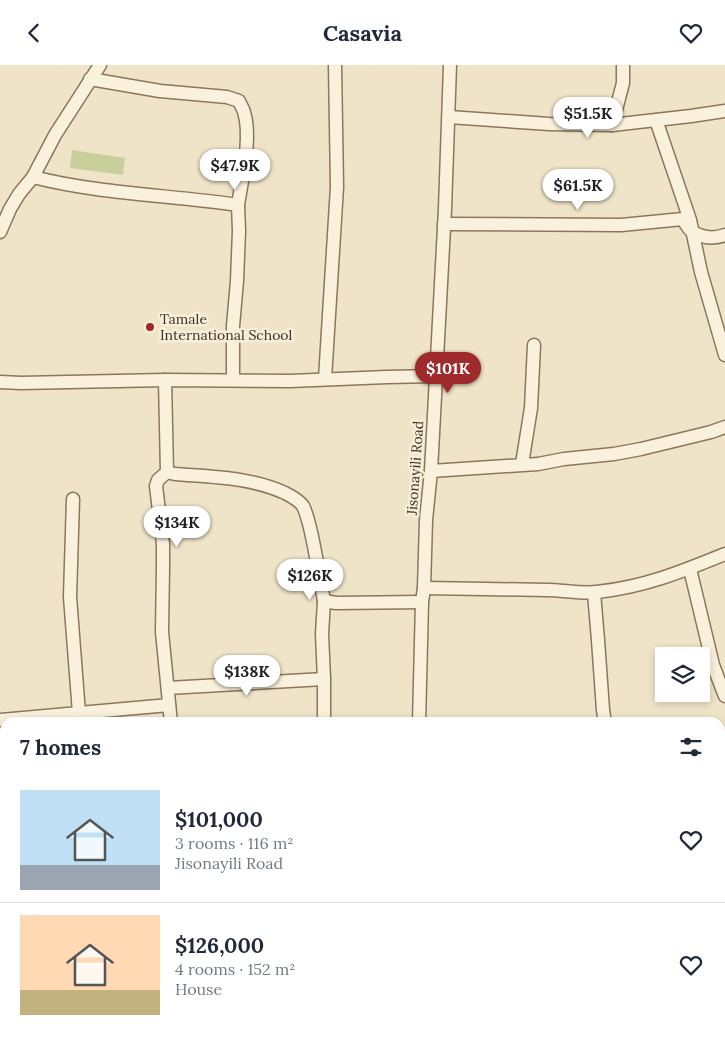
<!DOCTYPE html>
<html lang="en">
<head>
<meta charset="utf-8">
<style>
	:root { --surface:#fff; --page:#f6f6f7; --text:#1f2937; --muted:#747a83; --line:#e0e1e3; --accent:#9e2a2b }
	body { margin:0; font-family:Lora,serif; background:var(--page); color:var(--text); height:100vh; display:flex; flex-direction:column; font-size:19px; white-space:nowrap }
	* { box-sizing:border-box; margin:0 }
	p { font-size:16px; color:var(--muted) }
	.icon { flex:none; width:28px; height:28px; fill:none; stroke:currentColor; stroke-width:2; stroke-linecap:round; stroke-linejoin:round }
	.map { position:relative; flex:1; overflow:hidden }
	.drawer { position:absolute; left:0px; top:652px; width:725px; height:321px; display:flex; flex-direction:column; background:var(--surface); border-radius:15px 15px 0 0; box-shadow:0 2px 8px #0003 }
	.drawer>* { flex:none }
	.controls { position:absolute; left:655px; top:582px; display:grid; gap:10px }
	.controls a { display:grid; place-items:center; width:55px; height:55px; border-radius:0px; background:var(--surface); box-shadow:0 2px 8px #0003; font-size:25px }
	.price { position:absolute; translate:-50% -42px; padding:0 11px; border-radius:18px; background:#fff; color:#222; font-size:16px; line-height:32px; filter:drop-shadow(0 1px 2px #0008) }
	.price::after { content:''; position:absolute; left:50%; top:30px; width:15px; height:11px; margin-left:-8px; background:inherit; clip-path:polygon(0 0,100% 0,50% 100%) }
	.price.active { background:var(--accent); color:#fff }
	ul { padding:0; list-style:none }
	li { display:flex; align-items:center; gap:15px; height:125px; padding:0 20px }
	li+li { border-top:1px solid var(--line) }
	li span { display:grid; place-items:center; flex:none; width:140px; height:100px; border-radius:0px; color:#555 }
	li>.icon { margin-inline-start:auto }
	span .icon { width:60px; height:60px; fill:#fffc; stroke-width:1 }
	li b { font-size:21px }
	h2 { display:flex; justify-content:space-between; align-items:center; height:60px; padding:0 20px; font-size:21px }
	header { display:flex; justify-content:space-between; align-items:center; height:65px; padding:0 20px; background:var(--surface); font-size:22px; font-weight:700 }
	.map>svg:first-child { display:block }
</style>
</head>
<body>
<header><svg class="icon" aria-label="back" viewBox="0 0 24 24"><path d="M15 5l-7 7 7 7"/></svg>Casavia<svg class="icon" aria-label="heart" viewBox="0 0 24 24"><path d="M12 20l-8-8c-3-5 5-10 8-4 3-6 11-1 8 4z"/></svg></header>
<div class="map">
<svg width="725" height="973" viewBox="0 0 725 973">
	<rect width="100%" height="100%" fill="#f0e4c8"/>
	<path fill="#c9cf9b" d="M72,85L125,93L123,110L70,103Z"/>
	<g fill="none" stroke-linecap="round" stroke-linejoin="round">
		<g stroke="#8d765c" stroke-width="15">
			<g id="minor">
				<path d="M90,14L160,26L227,32L239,36C240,39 243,43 244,47C252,72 242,114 238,140"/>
				<path d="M449,52L549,59L612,60L691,51L725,46"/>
				<path d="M656,55L690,155L701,207L725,290"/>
				<path d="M612,60L623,18V0"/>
				<path d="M33,112C100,129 169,130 238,140L239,166L237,216L233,261V315"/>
				<path d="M444,159L621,160L683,154C685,158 689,165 693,167C703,173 714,174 725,170"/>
				<path d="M0,167L10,144L19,129L33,112L55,70L100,0"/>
				<path d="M325,314L337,122L335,0"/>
				<path d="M165,315L167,407L158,415L156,421L163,479V502L162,567L171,658"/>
				<path d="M0,317L21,318L165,315L290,316L387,312L435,311"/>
				<path d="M522,399L531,343L534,280"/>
				<path d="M431,406L538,399L564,394L614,389L641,384L711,367L725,362"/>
				<path d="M167,407L175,409C212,412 250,412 285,428C291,431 299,435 303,441C307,449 309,459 311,467C316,490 320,513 324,536"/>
				<path d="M73,434L70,532L79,648"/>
				<path d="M690,504L713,600L725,631"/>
				<path d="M424,523C465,524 506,524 547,525C563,525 581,529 597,527C644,522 681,507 725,489"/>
				<path d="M594,528L598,575L603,645L605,658"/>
				<path d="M168,623L324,614"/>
				<path d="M0,655L169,640"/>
				<path d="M324,658V614L322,569L324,536L336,538L422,537"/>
				<path d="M419,658L422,537L424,523L426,455L431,406L445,144L450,0"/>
				<path d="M720,714L725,713"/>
				<path d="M0,787L4,805L5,834"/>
				<path d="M720,806L725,805"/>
				<path d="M0,858L5,857"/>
				<path d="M20,969V973"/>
				<path d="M213,969L215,973"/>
				<path d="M514,969V973"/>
				<path d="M600,969L601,973"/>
				<path d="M682,969L684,973"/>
				<path d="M32,973L46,969"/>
				<path d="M378,973L393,969"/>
				<path d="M403,973V969"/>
			</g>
		</g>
		<use href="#minor" stroke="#faf1dc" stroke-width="12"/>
	</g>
	<circle fill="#9e2a2b" stroke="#f7eed8" stroke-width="2" cx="150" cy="262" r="5"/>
	<g text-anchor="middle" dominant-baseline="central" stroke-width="5" stroke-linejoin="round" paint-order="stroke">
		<g font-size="14" fill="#3d2e20" stroke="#f7eed8" text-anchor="start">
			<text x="160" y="254">Tamale<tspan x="160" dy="16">International School</tspan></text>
		</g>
		<g font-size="14" fill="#3d2e20" stroke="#f7eed8">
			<text transform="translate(415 403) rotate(-86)">Jisonayili Road</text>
		</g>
	</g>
</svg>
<div class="controls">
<a><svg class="icon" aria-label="layers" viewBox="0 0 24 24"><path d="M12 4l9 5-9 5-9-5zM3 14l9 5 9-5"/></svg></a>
</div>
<b class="price" style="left:588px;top:74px">$51.5K</b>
<b class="price" style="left:235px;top:126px">$47.9K</b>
<b class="price" style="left:578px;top:146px">$61.5K</b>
<b class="price active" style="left:448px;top:329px">$101K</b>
<b class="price" style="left:177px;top:483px">$134K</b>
<b class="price" style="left:310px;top:536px">$126K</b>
<b class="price" style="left:247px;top:632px">$138K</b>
<section class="drawer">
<h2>7 homes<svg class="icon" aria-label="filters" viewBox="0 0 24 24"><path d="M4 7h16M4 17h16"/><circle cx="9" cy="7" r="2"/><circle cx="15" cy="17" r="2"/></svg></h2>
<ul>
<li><span style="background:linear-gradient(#bfe0f5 75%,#9aa5b1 0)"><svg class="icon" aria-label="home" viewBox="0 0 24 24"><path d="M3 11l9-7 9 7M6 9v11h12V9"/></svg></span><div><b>$101,000</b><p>3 rooms · 116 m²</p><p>Jisonayili Road</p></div><svg class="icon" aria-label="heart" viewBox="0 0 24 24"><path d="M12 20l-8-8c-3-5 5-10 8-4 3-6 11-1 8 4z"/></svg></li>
<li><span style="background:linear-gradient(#ffd9b3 75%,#c2b280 0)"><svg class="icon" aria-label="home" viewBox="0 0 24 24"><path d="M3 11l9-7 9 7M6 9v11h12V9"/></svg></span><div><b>$126,000</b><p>4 rooms · 152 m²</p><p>House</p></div><svg class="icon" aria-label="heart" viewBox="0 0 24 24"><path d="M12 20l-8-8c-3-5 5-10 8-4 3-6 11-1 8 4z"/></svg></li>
</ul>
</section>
</div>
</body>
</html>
